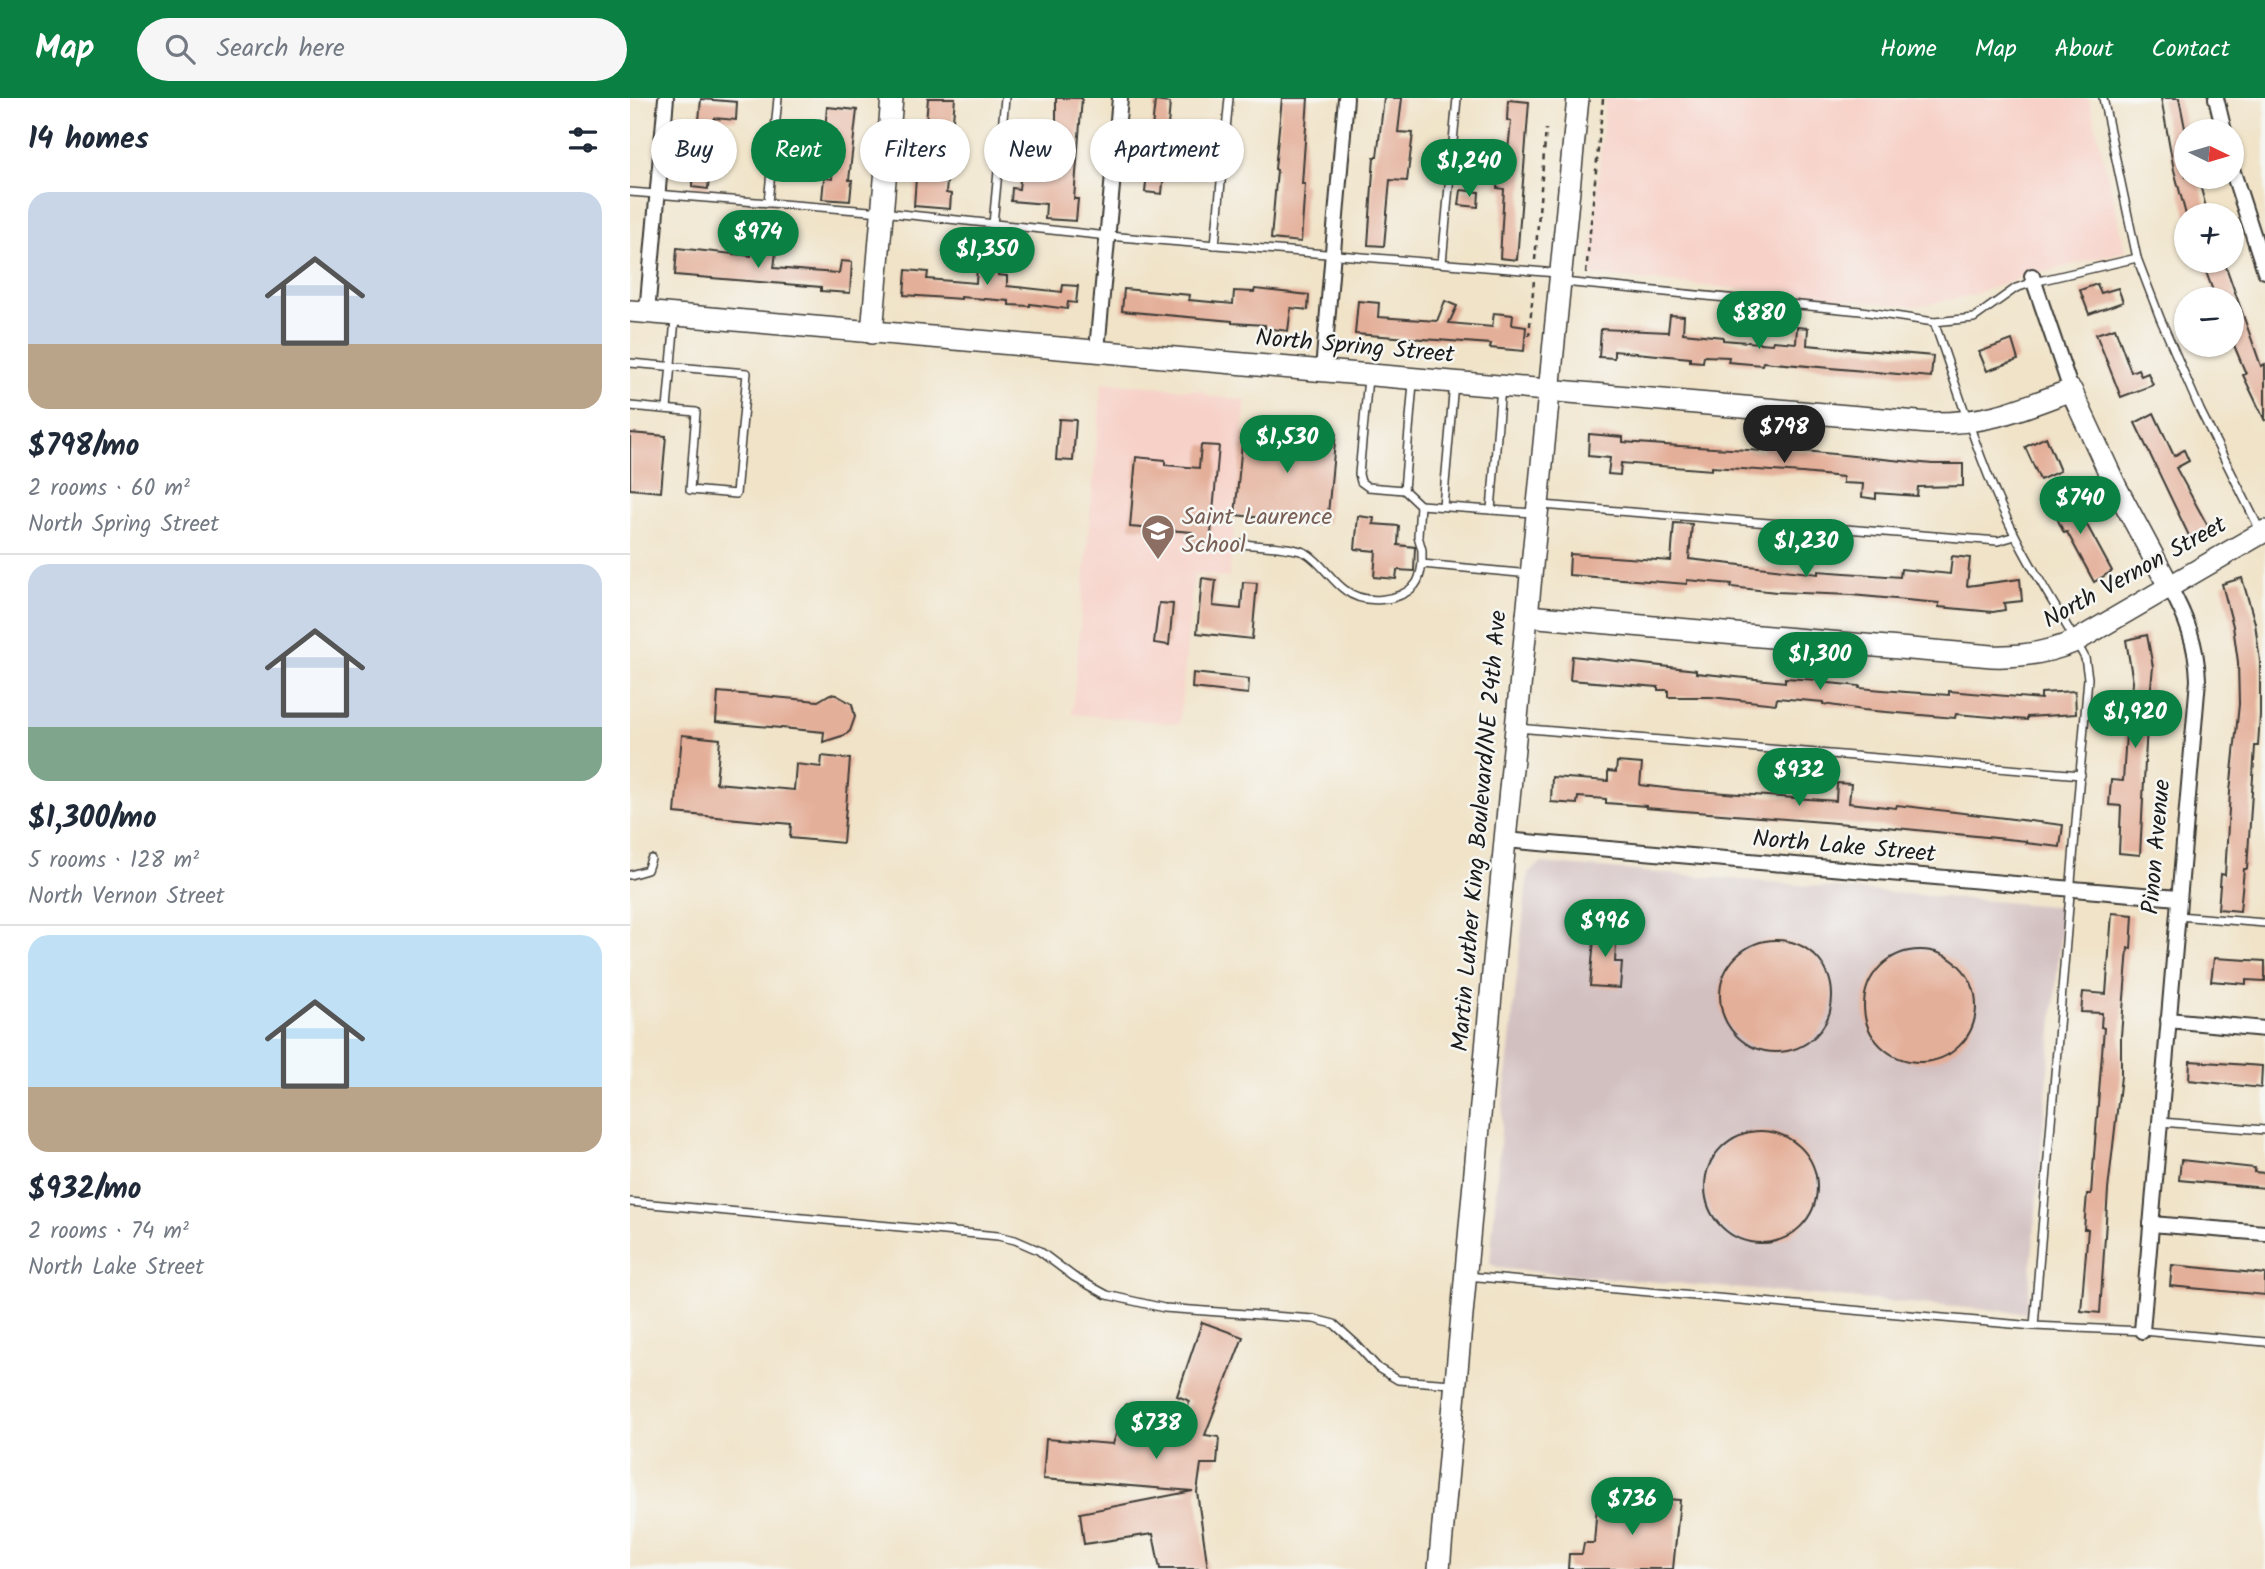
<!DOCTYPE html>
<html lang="en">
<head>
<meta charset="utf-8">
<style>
	:root { --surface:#fff; --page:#f6f6f7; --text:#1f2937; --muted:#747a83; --line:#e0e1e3; --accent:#0b8043 }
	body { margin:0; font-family:Kalam,sans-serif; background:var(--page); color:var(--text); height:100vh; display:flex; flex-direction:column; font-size:26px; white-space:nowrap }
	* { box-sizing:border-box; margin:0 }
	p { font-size:23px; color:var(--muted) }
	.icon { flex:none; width:38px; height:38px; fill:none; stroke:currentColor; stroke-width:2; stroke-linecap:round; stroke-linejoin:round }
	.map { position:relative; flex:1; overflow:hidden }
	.details { display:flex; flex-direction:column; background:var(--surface); width:630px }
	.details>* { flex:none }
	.top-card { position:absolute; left:21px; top:21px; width:665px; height:63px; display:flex; gap:14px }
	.needle { width:46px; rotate:95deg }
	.tools { position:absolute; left:1544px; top:21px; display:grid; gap:14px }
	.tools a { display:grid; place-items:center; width:70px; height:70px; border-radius:50%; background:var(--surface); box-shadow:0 2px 5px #0004; font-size:35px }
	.price { position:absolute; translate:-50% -60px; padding:0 16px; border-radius:24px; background:var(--accent); color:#fff; font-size:23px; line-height:46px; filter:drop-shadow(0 2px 4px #0008) }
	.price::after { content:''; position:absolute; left:50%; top:42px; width:21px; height:16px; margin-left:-10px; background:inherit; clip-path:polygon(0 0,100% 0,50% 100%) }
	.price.selected { background:#222; color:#fff }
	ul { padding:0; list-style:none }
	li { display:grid; align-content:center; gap:14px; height:371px; padding:0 28px }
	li+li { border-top:2px solid var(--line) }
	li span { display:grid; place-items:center; height:217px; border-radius:21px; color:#555 }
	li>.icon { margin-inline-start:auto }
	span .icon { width:126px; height:126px; fill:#fffc; stroke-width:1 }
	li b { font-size:30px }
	h2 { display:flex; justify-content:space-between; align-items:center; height:84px; padding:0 28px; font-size:30px }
	.chip { padding:0 24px; border-radius:32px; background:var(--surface); box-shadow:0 2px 5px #0004; font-size:24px; line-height:63px }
	.chip.selected { background:var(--accent); color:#fff }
	header { display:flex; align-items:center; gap:42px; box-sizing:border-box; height:98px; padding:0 35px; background:var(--accent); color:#fff }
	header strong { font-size:33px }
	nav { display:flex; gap:38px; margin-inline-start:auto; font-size:24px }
	.search { width:490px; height:63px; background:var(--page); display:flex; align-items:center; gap:18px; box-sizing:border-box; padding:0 24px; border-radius:38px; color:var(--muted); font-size:26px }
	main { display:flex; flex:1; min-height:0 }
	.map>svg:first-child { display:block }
</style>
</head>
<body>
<header>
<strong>Map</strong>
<div class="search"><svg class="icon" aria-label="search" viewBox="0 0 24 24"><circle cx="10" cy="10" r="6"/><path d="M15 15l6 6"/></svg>Search here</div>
<nav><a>Home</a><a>Map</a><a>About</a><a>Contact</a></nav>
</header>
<main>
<section class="details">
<h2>14 homes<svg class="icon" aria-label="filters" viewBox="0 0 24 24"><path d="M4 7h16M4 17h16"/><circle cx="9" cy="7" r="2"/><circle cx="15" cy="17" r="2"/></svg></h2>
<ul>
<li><span style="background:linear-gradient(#c9d6e8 70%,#b9a48a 0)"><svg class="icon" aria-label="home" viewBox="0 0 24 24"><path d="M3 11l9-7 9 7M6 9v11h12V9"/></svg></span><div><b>$798/mo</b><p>2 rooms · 60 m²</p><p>North Spring Street</p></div></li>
<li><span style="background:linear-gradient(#c9d6e8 75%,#7fa58c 0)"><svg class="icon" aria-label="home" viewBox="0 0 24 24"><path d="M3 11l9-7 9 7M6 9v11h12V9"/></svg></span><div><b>$1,300/mo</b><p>5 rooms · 128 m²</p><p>North Vernon Street</p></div></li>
<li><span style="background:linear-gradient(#bfe0f5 70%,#b9a48a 0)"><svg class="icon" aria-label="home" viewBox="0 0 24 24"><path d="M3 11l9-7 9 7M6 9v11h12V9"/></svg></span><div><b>$932/mo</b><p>2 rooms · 74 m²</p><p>North Lake Street</p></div></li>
</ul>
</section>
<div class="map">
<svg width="1635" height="1471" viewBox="0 0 1635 1471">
	<rect width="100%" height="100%" fill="#f6f6f2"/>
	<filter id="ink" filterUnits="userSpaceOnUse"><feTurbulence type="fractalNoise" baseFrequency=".0143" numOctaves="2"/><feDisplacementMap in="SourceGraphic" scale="14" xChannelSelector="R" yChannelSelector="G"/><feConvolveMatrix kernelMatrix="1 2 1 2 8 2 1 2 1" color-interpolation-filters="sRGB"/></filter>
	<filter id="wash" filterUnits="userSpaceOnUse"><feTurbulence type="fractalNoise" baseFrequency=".00686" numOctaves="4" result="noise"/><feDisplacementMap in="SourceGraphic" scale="28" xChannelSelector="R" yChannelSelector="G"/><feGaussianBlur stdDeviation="1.57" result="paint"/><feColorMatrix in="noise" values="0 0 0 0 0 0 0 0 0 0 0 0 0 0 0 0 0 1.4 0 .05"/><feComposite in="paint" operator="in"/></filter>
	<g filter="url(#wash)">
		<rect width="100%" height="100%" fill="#f0e3c8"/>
		<g fill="#f7d1c8">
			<path d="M975,0H1459L1496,153L1388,181L1336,199L1287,208L960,177Z"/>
			<path d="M472,284L574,293L579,298L616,302L599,480L564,476L549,626L442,616Z"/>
		</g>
		<path fill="#d2bfc0" d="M911,765L1433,809L1397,1215L875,1171L860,1166L873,1008L898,775Z"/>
		<g id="blocks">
			<g fill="#e4af99">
				<path d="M298,0H325L316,95L321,96L320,111L284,108L286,80H290L294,50Z"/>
				<path d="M426,0H452L444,101H448L446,123L415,121L416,106L381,103L382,90L389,91L393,55L421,58L424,30H426Z"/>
				<path d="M652,0H678L672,86H675L671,144L641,141L647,72L645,71Z"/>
				<path d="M754,0H772L768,34L783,35L777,83L760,82L754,148L738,147L744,59H747Z"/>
				<path d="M1531,0H1549L1556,35V79H1568L1578,117H1556L1544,72Z"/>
				<path d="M71,1L107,4L106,22L84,20L78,91L62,89L65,33H68Z"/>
				<path d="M878,2L899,4L887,162L870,160L874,91L867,90L869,62L877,63L881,23L877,22Z"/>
				<path d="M525,3L540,5L532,96L515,94Z"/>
				<path d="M197,9L227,12L219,82H222L220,103L192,101L194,80L202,81L206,34L195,33Z"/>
				<path d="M831,92L849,94L848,109L829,107Z"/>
				<path d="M47,150L121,158V152L146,154L144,170L193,174L209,175L211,163L222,164L220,195L191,193V189L45,177Z"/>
				<path d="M348,154L370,156L368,177L377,178V188L432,194L433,187L448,188L446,205L438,204L437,211L400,206V208L379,207V203L331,199V201L274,197L276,172L298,174L297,181L346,185Z"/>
				<path d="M1572,163H1594L1631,268L1635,266V323L1613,277L1616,276L1601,240V201H1586Z"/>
				<path d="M1467,186L1471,195L1488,190L1493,204L1459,216L1450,192Z"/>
				<path d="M494,191L560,197L559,202L603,206L604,193L624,194L625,191L679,197L678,212L661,210L658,233L635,230V227L602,225V223L492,213Z"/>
				<path d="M728,203L749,205L748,219L807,223L815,203L827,208L819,225L862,229L864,215L883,217L882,227L896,229L894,253L860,250L861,246L725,236Z"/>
				<path d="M1040,217L1054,218L1053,235L1093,239V242L1142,246L1143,243L1166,245L1167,229L1178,230L1177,247L1303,258L1301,279L1133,264L1132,267L1098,264L1099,259L1074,258L1073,264L1060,263V260L984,253V260L969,259L971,231L1038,234Z"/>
				<path d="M1485,230L1501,274L1508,271L1511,278L1518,275L1523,287L1491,299L1466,236Z"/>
				<path d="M1382,242L1388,262L1357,273L1349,254Z"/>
				<path d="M1524,315L1544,358L1554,352L1559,363L1546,370L1580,432L1561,442L1505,325Z"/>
				<path d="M429,321L446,322L443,363L426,362Z"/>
				<path d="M659,322L682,324L681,332L706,334L697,426L605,417L613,335L657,339Z"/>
				<path d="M0,335L36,338L31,394L0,391Z"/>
				<path d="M959,336L993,339V344L1049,348L1134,353V349L1302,366H1333V388L1288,389L1287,398L1246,395V401L1232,399L1233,386L1213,385V379L1172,375L1082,369V372L991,365L990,377L978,376L980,360L958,358Z"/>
				<path d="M1416,339L1430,373L1410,382L1395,349Z"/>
				<path d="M571,347L589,348L580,447L561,446L562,434L500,429L506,359L535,362V367L569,370Z"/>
				<path d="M1439,394L1482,473L1464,484L1437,434L1434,435L1419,403Z"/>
				<path d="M728,418L744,420L743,426L769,428L768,447L785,449L784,473L767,472L766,481L744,479L746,453L725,451Z"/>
				<path d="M1044,425L1062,426L1059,461L1188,476V473L1270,479L1271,471L1320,476L1322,458L1340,460L1337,488L1390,481L1392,503L1374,505L1375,512L1363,514L1309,509V505L1221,497L1146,494L1101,489L1102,486L1057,482V486L939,477L940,456L1041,463Z"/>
				<path d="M572,480L586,482L583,508L611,511L613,484L627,485L622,541L567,535Z"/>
				<path d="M1612,480L1625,525L1630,563V617L1628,648H1625L1617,771H1614L1610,813L1588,811L1591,776L1595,777L1600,694L1609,606L1608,564L1603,528L1592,486Z"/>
				<path d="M529,505L543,506L539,547L524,545Z"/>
				<path d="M1517,537L1523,569L1517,627L1510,757L1489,755L1491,708L1479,707L1481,682L1493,683L1496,635H1498L1503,584L1496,542Z"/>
				<path d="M942,558L1066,572V575L1155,584V580L1189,582V584L1230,588L1229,590L1276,594L1319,597V593L1411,601V595L1445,593L1446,616L1397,619V622L1326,616L1325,620L1233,612L1193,606V604L1147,600L1146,606L1081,599H1038V592H1028V589L940,582Z"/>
				<path d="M563,575L619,581L618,596L562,590Z"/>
				<path d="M88,594L188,603L200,596L206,597L222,606L225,619L220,633L215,637L193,644L194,634L86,624Z"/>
				<path d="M52,637L90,641L86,685L164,692L166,666L191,669L192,658L220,661L213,745L160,740L161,726L45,715Z"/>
				<path d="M987,664L1012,666L1010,687L1053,692L1206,703L1207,685L1221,686L1219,705L1266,710L1267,707L1433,727L1430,749L1396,745V743L1256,729L1016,710V708L976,705V701L948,699L947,706L921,704L922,679L978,683V673L986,674Z"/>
				<path d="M1482,815L1503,817L1501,851L1498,850L1491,938V978L1478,1092L1470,1215L1451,1213L1458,1131H1454L1457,1096H1461L1474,930L1471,929L1472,915L1451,914L1453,894L1476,896Z"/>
				<path d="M965,829L987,830L985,864H992L990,890L960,888Z"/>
				<circle cx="1146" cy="898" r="56"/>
				<circle cx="1290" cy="908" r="56"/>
				<path d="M1584,860L1635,863V883L1616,882V886L1581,883Z"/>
				<path d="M1560,963L1632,968L1631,990L1559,982Z"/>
				<circle cx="1131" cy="1089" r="56"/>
				<path d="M1551,1062L1625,1070L1624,1074L1635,1075V1090L1549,1082Z"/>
				<path d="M1542,1167L1635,1176V1197L1540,1188Z"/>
				<path d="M572,1224L613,1239L575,1337L589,1339L587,1366H571L567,1394L578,1471H530L523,1436L454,1446L450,1415L563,1393L413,1381L416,1341L483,1346L496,1306L549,1330L560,1303L547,1298Z"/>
				<path d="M1005,1399L1050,1402L1043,1471H938L939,1456H952L954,1445H964L967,1407L1004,1409Z"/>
			</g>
		</g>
	</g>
	<g filter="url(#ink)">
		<use href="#blocks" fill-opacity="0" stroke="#3c3a36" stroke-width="2"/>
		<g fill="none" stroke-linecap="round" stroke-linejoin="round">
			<g stroke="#3c3a36" stroke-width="10">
				<g id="lane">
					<path d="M1473,0L1507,160L1530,220L1570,312L1631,434"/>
					<path d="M0,94L252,114L478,138L927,175"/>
					<path d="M138,105L148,0"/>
					<path d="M363,126L375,0"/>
					<path d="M585,147L599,0"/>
					<path d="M812,165L827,0"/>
					<path d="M933,184L1231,213L1304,224C1329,294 1352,374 1386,439C1407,481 1433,519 1455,560L1458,580L1404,1228"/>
					<path d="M1304,224L1344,220L1386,190L1404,184L1507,160"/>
					<path d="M0,265L117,275L106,396L60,392L66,314L0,308"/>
					<path d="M738,280L729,376L731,384L738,389L774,392L783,285"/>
					<path d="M37,311L45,221"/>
					<path d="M774,392L790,407"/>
					<path d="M912,407L1368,443L1385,438"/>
					<path d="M813,408L824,285"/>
					<path d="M861,412L871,289"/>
					<path d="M612,446C628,448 662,448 676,455C691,464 701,482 715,492C734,507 769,504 785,487C790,481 791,473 792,466"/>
					<path d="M900,476L792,466V452L788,438L790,407L903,415"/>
					<path d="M887,630L1451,677"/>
					<path d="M0,777L17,772L21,761"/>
					<path d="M1548,818L1635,825"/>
					<path d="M1530,1024L1635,1032"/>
					<path d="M0,1104L368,1138L385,1142L408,1152L444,1179L477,1197L534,1210L684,1221L704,1226L725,1245L748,1270L768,1282L822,1286"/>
					<path d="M837,1178L1404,1228L1512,1233L1635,1244"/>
				</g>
			</g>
			<g stroke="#3c3a36" stroke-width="18">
				<g id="street">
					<path d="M1586,0L1594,33"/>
					<path d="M1601,68L1635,173"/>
					<path d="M1402,178L1441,292"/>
					<path d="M17,215L36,0"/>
					<path d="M467,252L490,0"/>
					<path d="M693,272L716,0"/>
					<path d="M875,742L1548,800"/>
					<path d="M1538,922L1635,931"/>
					<path d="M1521,1126L1635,1135"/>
					<path d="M1512,1233L1568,582C1567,546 1556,519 1539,488"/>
				</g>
			</g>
			<g stroke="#3c3a36" stroke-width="24">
				<g id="secondary">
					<path d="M0,213L1299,325C1357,326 1388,312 1441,292L1486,389L1539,488"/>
					<path d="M242,235L262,0"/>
					<path d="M897,518L1362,558C1392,559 1418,555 1446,543L1635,433"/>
					<path d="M809,1471L875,742L948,0"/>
				</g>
			</g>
			<g stroke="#3c3a36" stroke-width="2.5" stroke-dasharray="5 5" stroke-linecap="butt">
				<path d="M905,162L916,31"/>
				<path d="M956,175L973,1"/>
				<path d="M899,238L904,182"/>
			</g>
			<use href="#lane" stroke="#fff" stroke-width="7"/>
			<use href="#street" stroke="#fff" stroke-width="14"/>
			<use href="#secondary" stroke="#fff" stroke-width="21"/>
		</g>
	</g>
	<defs>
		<g id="school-pin" transform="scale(1.75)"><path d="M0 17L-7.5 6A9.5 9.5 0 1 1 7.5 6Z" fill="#8d6e63" stroke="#f6f6f2"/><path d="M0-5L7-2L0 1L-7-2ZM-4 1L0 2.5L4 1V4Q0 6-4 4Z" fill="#fff"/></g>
	</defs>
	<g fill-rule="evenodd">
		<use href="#school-pin" x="528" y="433"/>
	</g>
	<g text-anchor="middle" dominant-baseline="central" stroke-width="5" stroke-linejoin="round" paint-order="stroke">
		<g font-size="24" fill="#1c1c1c" stroke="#f6f6f2">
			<text transform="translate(725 249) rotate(5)">North Spring Street</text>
			<text transform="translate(1505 475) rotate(-29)">North Vernon Street</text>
			<text transform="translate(850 733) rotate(-85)">Martin Luther King Boulevard/NE 24th Ave</text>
			<text transform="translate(1214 749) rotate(5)">North Lake Street</text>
			<text transform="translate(1527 749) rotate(-85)">Pinon Avenue</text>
		</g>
		<g font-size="24" fill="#785e54" stroke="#f6f6f2" text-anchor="start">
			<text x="552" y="419">Saint Laurence<tspan x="552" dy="28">School</tspan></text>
		</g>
	</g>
</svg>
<div class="tools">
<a><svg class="needle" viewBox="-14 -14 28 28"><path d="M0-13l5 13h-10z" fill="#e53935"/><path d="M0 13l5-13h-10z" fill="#747a83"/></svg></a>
<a>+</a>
<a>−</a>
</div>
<b class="price" style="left:839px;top:101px">$1,240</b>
<b class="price" style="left:128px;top:172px">$974</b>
<b class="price" style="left:357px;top:189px">$1,350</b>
<b class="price" style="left:1129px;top:253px">$880</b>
<b class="price selected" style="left:1154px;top:367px">$798</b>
<b class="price" style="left:657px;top:377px">$1,530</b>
<b class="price" style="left:1450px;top:438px">$740</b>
<b class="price" style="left:1176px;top:481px">$1,230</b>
<b class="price" style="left:1190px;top:594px">$1,300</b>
<b class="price" style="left:1505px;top:652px">$1,920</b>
<b class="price" style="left:1169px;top:710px">$932</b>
<b class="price" style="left:975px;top:861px">$996</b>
<b class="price" style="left:526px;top:1363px">$738</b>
<b class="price" style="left:1002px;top:1439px">$736</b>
<div class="top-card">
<a class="chip">Buy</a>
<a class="chip selected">Rent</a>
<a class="chip">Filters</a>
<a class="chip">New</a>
<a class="chip">Apartment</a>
</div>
</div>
</main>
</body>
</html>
